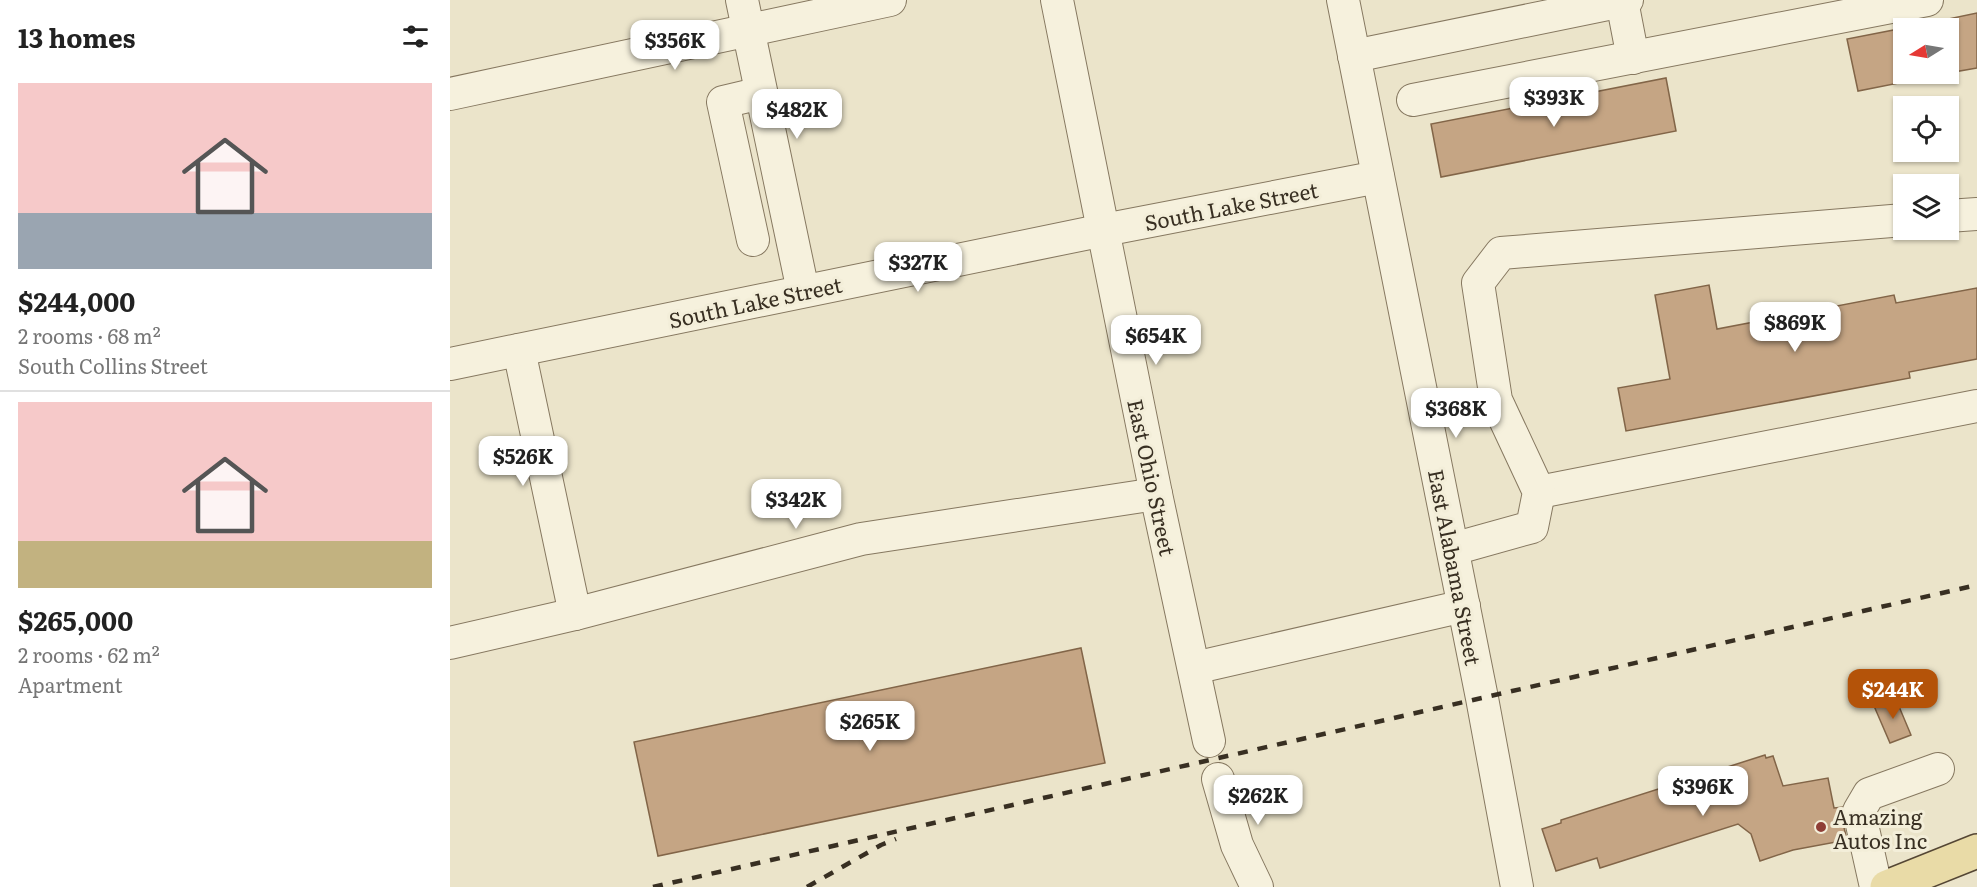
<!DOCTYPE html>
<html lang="en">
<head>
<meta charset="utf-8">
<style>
	:root { --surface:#fff; --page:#f2f2f2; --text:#222; --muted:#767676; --line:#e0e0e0; --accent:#b45309 }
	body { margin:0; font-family:Literata,serif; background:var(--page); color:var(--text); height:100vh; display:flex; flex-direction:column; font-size:22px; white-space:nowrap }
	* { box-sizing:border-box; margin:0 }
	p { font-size:20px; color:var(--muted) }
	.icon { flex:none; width:33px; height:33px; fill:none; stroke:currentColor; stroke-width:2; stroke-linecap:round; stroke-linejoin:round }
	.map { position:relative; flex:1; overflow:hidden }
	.panel { display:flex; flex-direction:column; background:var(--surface); width:450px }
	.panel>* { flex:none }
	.needle { width:39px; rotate:259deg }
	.tools { position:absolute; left:1443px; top:18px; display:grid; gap:12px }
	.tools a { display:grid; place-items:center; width:66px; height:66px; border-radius:0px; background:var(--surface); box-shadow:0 2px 4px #0004; font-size:30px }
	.price { position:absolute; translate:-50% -51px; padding:0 14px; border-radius:12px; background:#fff; color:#222; font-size:20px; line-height:39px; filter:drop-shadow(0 2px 3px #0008) }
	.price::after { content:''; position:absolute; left:50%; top:36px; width:18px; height:14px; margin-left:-9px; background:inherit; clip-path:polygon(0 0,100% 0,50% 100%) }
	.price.current { background:var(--accent); color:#fff }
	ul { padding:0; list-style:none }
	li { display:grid; align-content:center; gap:12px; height:318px; padding:0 18px }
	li+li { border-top:2px solid var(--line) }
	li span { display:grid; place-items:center; height:186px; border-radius:0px; color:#555 }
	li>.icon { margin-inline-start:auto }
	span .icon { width:108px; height:108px; fill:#fffc; stroke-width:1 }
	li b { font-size:26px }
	h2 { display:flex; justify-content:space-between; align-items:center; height:72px; padding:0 18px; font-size:26px }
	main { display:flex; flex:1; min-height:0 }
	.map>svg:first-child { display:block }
</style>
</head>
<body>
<main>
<section class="panel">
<h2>13 homes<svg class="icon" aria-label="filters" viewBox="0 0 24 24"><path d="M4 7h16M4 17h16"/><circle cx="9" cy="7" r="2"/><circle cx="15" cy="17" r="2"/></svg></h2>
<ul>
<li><span style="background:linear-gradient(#f6c9c9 70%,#9aa5b1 0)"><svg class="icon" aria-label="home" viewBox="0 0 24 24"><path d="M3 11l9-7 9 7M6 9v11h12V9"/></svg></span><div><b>$244,000</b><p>2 rooms · 68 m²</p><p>South Collins Street</p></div></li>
<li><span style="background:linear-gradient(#f6c9c9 75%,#c2b280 0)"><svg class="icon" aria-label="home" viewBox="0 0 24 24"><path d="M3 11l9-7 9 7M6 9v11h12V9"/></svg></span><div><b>$265,000</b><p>2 rooms · 62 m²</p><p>Apartment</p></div></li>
</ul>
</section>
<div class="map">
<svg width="1527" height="887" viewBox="0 0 1527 887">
	<rect width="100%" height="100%" fill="#ebe4ca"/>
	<g fill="#c5a584" stroke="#826548" stroke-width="1.5">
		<path d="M1527,13V68L1498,73V19Z"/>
		<path d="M1454,28V82L1408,91L1397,39Z"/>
		<path d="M1216,78L1226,131L991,177L981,124Z"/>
		<path d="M1259,285L1267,329L1444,295L1446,303L1527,288V359L1459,372L1460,378L1176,431L1168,388L1220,379L1205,295Z"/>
		<path d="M631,648L655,763L208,856L184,742Z"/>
		<path d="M1445,697L1461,735L1440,743L1424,706Z"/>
		<path d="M1315,755L1316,758L1323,756L1333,786L1378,778L1384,808L1393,807L1391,815L1397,840L1343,850L1310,861L1301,834L1288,824L1150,868L1147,858L1106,871L1092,829L1111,823V820Z"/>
	</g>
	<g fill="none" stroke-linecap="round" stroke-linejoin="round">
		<g stroke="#867860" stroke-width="34">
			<g id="minor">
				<path d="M292,0L353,291"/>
				<path d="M607,0L706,494L759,741"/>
				<path d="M893,0L1032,698L1067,887"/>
				<path d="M1172,1L1183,58"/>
				<path d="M904,56L1177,0"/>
				<path d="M0,94L440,0"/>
				<path d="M963,100L1477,0"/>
				<path d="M1498,216L1527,214"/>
				<path d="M303,240L273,102L311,93"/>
				<path d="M69,350L125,614"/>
				<path d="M0,364L654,230L928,177"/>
				<path d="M1089,492L1527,406"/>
				<path d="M1003,549L1082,527L1089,492L1046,400L1028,283L1051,253L1454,220"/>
				<path d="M0,643L125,614L411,539L706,494"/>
				<path d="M744,668L1014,606"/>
				<path d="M768,779L787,845L807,887"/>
				<path d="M1426,887L1409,811L1419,794L1488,769"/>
			</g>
		</g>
		<g stroke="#544634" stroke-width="36">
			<path id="major" d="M1437,887L1527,851"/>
		</g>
		<use href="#minor" stroke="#f6f1dd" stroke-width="32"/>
		<use href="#major" stroke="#e9dba7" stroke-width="33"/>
		<g stroke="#382f22" stroke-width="4.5" stroke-dasharray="10 10" stroke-linecap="butt">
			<path d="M203,887L1527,585"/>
			<path d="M357,887L431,845L446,839"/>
		</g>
	</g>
	<circle fill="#8f3e36" stroke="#f3eed9" stroke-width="2" cx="1371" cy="827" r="6"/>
	<g text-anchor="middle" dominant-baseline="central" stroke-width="6" stroke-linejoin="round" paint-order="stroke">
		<g font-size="21" fill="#382f22" stroke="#f3eed9">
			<text transform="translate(781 205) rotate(-11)">South Lake Street</text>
			<text transform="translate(305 301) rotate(-12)">South Lake Street</text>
			<text transform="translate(703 477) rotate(78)">East Ohio Street</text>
			<text transform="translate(1006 567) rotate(79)">East Alabama Street</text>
		</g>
		<g font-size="21" fill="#382f22" stroke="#f3eed9" text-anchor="start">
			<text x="1383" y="815">Amazing<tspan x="1383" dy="24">Autos Inc</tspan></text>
		</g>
	</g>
</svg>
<div class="tools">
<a><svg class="needle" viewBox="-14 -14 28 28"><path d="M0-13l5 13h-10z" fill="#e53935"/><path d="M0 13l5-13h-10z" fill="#767676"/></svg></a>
<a><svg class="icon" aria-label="locate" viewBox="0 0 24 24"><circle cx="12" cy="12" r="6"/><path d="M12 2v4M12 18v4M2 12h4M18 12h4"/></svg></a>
<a><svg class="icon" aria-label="layers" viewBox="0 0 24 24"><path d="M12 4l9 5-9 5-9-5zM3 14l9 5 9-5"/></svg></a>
</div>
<b class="price" style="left:225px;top:71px">$356K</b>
<b class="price" style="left:1104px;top:128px">$393K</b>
<b class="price" style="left:347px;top:140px">$482K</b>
<b class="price" style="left:468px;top:293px">$327K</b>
<b class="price" style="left:1345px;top:353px">$869K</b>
<b class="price" style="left:706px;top:366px">$654K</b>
<b class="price" style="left:1006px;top:439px">$368K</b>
<b class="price" style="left:73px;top:487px">$526K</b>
<b class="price" style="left:346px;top:530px">$342K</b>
<b class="price current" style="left:1443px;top:720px">$244K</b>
<b class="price" style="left:420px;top:752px">$265K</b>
<b class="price" style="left:1253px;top:817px">$396K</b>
<b class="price" style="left:808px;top:826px">$262K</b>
</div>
</main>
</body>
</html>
